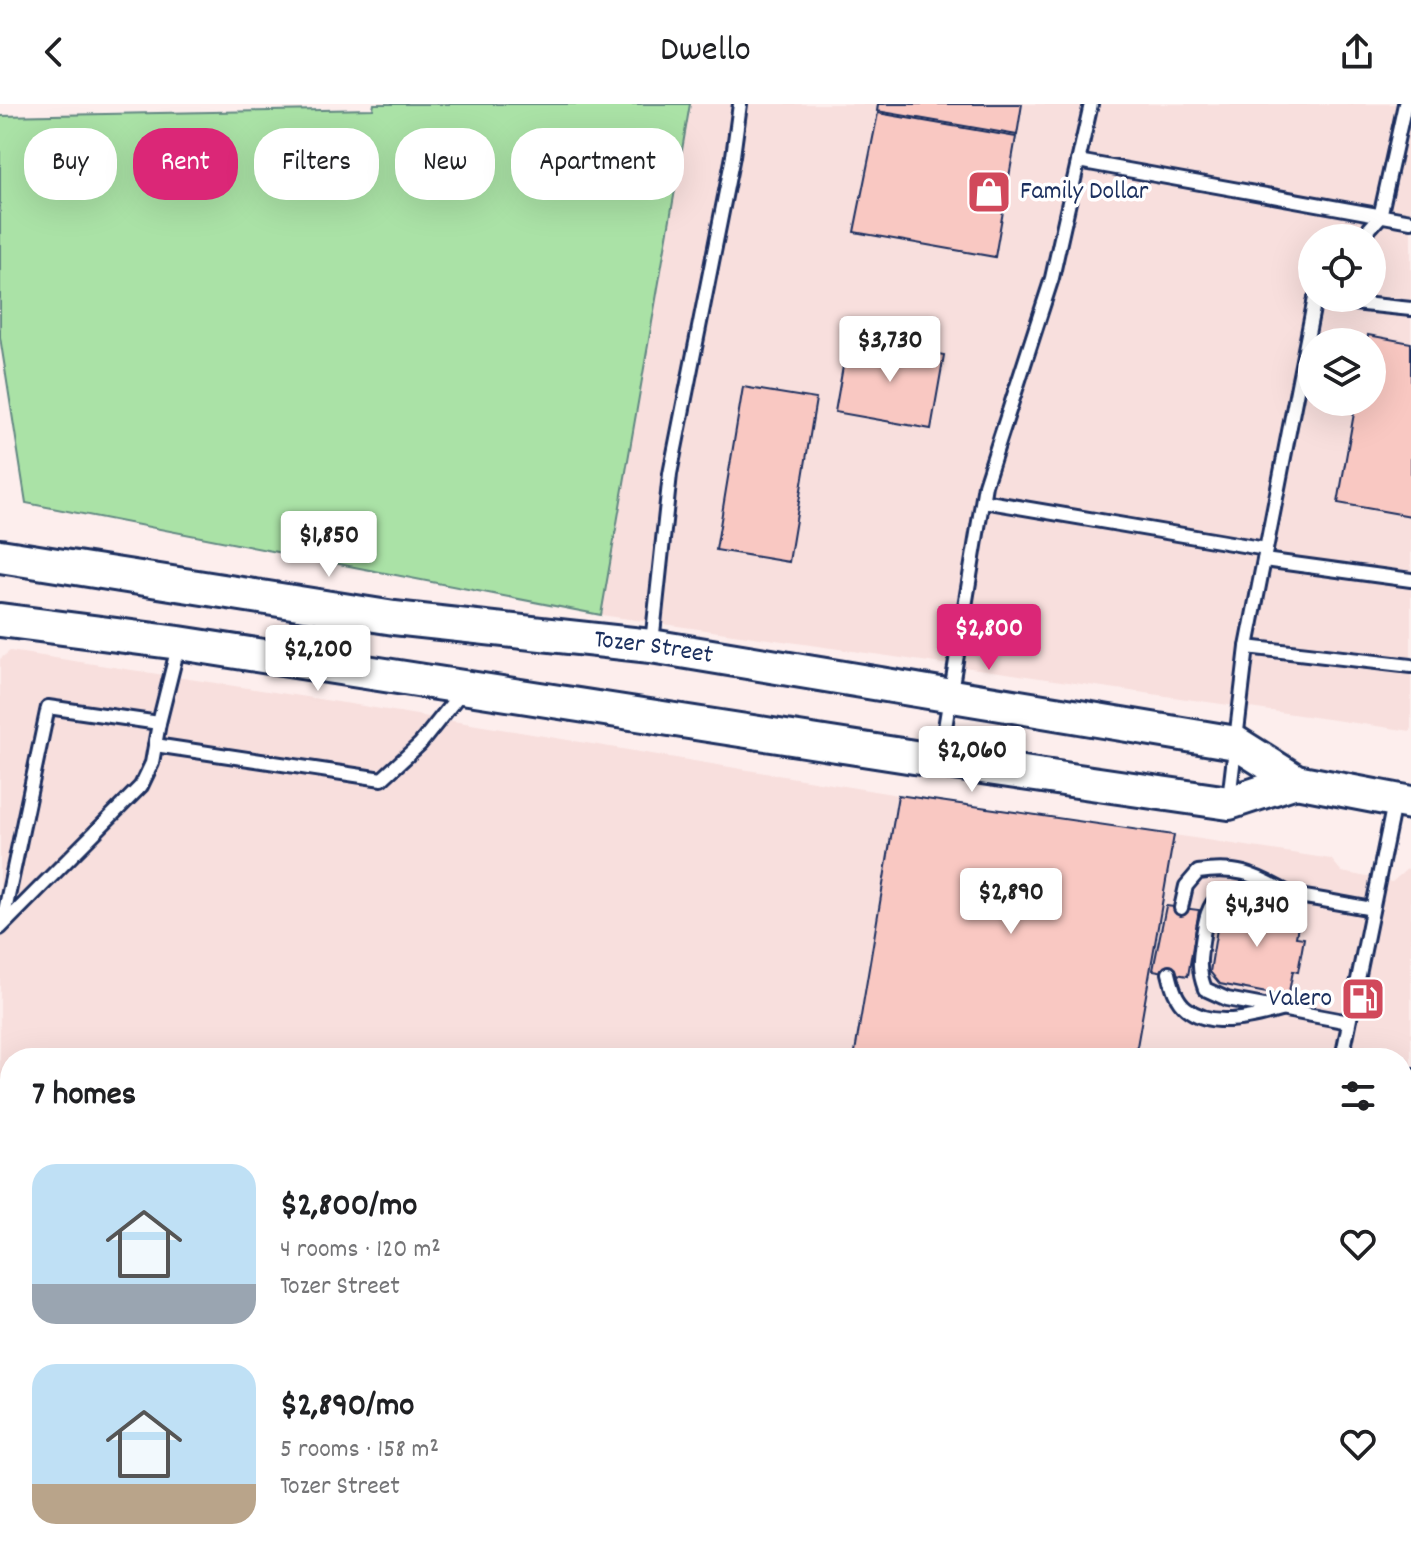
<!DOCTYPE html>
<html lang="en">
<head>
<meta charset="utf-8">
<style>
	:root { --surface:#fff; --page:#f6f6f6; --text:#202124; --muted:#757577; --accent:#db2777 }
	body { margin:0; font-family:Dekko,sans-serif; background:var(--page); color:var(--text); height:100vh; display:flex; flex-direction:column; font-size:30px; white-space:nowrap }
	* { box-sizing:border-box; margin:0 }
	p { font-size:26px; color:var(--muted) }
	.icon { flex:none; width:44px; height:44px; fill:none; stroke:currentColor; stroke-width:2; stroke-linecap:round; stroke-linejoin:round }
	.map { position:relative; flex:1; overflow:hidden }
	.side { position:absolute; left:0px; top:944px; width:1412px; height:514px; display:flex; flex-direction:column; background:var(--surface); border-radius:32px 32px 0 0; box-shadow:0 8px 32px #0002 }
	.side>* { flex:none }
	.banner { position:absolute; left:24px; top:24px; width:800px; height:72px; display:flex; gap:16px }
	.buttons { position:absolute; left:1298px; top:120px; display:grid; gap:16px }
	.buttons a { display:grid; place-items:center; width:88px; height:88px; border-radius:50%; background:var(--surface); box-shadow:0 8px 32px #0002; font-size:40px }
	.price { position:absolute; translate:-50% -68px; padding:0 18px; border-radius:8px; background:#fff; color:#222; font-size:26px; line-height:52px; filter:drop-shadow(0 2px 4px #0008) }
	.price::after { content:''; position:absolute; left:50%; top:48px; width:24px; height:18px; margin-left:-12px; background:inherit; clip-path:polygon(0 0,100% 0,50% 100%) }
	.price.selected { background:var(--accent); color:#fff }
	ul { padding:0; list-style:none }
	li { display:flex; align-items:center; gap:24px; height:200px; padding:0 32px }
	li span { display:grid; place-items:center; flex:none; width:224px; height:160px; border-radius:24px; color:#555 }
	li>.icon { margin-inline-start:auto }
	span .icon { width:96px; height:96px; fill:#fffc; stroke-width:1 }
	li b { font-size:34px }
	h2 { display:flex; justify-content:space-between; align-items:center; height:96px; padding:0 32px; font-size:34px }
	.chip { padding:0 28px; border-radius:32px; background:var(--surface); box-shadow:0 8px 32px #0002; font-size:28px; line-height:72px }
	.chip.selected { background:var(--accent); color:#fff }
	header { display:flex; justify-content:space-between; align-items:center; height:104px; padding:0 32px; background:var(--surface); font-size:36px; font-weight:600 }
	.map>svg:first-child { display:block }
</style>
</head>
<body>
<header><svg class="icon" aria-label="back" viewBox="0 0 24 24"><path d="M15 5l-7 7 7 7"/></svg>Dwello<svg class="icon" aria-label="share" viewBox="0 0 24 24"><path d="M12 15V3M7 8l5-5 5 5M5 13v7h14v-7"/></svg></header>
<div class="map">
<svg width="1411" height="1457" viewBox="0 0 1411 1457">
	<rect width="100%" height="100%" fill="#fdeeed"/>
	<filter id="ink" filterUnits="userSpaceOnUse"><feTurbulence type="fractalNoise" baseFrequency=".0125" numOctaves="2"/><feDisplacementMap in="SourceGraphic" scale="16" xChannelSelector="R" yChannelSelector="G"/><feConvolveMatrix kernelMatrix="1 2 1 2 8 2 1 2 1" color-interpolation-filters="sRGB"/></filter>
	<g filter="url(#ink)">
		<g fill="#f8dfdd" fill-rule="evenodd">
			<path d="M690,0H1411V627L601,511ZM1312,134H1372V194H1312ZM1312,238H1372V298H1312Z"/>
			<path d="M10,547L357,601L898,691L854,954H10V1448H771L769,1457H0V555Z"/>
			<path d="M1174,731L1331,755L1342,768L1392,778L1407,765H1411V1105L1402,1103V954H1135Z"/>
		</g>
		<g fill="#aae2a6" stroke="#628882" stroke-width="2">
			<path d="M374,0H690L601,511L26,399L0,233V12L373,5Z"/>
			<path d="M1402,1103L1411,1105V1457H1049L1051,1448H1402Z"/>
		</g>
		<g fill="#f9c8c2" stroke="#1b2f5e" stroke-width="2">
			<path d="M878,0H1022L1017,31L877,7Z"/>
			<path d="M878,9L1016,33L995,153L854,128Z"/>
			<path d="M1368,231L1411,239V412L1338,399L1356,298H1372V238H1367Z"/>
			<path d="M848,234L944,251L931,325L835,308Z"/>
			<path d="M743,283L816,295L789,458L716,446Z"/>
			<path d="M898,691L1174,731L1135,954H854Z"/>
			<path d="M1233,798L1300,810L1296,833L1304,834L1298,868L1293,867L1288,893L1220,880L1210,868L1220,806Z"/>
			<path d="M1166,802L1199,806L1188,872L1153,866Z"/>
			<path d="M1402,1026L1411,1028V1099L1402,1098Z"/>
			<path d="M771,1448H1051L1049,1457H769Z"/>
		</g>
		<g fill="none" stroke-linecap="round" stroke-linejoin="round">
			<g stroke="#1b2f5e" stroke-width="18">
				<g id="service">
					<path d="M1078,57L1411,117"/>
					<path d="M1361,134L1380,113L1405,0"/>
					<path d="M1315,195L1411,205"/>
					<path d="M983,397L1266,445"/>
					<path d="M1264,456L1411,476"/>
					<path d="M652,539L670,370L733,52L740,0"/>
					<path d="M1247,543L1411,562"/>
					<path d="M155,641L382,675L420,640L463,586"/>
					<path d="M940,654L985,381L1052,174L1091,0"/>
					<path d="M1229,695L1247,543L1315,194"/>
					<path d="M1181,804L1186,782L1198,768C1236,762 1253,770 1286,788"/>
					<path d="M2,821L48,603L159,619"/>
					<path d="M0,824L141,682L152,659L159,619L179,539"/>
					<path d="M1169,869C1172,881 1175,895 1186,904C1211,925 1252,914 1280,906"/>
					<path d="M1349,918L1227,895L1205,885C1197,864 1200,853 1203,831C1205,818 1208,800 1220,792C1241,778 1344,800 1372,805"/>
					<path d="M1342,954L1394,699"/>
					<path d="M1402,970L1411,971"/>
				</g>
			</g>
			<g stroke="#1b2f5e" stroke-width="38">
				<g id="tertiary">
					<path id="s1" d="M0,452L394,514L651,542L1236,639L1296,677L1411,699"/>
					<path d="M0,516L179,539L940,657L1229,699L1296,677"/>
				</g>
			</g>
			<use href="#service" stroke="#fff" stroke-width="12"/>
			<use href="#tertiary" stroke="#fff" stroke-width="32"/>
		</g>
	</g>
	<defs>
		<g id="shop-square" transform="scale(2.3)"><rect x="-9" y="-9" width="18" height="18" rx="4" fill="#d1495b" stroke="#fff"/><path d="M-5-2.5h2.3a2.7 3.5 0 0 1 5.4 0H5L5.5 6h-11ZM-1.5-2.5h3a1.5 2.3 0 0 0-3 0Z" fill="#fff"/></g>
		<g id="fuel-square" transform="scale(2.3)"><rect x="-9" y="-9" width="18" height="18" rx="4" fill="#d1495b" stroke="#fff"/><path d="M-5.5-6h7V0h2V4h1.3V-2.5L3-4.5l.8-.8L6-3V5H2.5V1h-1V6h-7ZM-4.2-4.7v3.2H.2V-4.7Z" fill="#fff"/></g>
	</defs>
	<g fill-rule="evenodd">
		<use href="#shop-square" x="989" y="88"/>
		<use href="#fuel-square" x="1363" y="895"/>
	</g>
	<g text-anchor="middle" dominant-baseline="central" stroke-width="7" stroke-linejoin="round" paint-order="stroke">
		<g font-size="26" fill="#1b2f5e" stroke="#fff" text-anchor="start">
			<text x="1020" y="88">Family Dollar</text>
			<text x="1332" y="895" text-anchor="end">Valero</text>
		</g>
		<g font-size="26" fill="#1b2f5e" stroke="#fff">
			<text stroke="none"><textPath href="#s1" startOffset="660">Tozer Street</textPath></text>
		</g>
	</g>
</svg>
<div class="buttons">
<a><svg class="icon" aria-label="locate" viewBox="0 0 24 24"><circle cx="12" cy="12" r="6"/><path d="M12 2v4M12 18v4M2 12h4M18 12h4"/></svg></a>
<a><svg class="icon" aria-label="layers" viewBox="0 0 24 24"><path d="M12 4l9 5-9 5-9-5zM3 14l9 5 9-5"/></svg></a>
</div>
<b class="price" style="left:890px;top:280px">$3,730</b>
<b class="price" style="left:329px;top:475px">$1,850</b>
<b class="price selected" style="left:989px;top:568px">$2,800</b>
<b class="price" style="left:318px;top:589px">$2,200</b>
<b class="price" style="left:972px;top:690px">$2,060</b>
<b class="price" style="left:1011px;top:832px">$2,890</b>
<b class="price" style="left:1257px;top:845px">$4,340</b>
<div class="banner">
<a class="chip">Buy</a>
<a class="chip selected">Rent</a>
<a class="chip">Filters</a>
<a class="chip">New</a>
<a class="chip">Apartment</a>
</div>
<section class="side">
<h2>7 homes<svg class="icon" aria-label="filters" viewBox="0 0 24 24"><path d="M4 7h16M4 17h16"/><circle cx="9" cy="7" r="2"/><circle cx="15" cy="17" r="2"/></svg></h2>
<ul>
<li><span style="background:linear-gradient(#bfe0f5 75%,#9aa5b1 0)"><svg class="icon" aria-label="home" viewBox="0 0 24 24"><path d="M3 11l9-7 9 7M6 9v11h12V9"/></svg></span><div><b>$2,800/mo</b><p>4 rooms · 120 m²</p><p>Tozer Street</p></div><svg class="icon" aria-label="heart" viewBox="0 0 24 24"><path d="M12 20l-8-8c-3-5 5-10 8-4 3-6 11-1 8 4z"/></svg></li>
<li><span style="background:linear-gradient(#bfe0f5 75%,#b9a48a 0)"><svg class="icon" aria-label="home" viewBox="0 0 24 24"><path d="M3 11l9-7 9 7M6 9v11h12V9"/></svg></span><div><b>$2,890/mo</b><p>5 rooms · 158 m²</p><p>Tozer Street</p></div><svg class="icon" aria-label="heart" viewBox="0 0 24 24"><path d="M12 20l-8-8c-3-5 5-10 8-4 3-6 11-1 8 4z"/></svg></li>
</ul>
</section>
</div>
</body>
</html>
